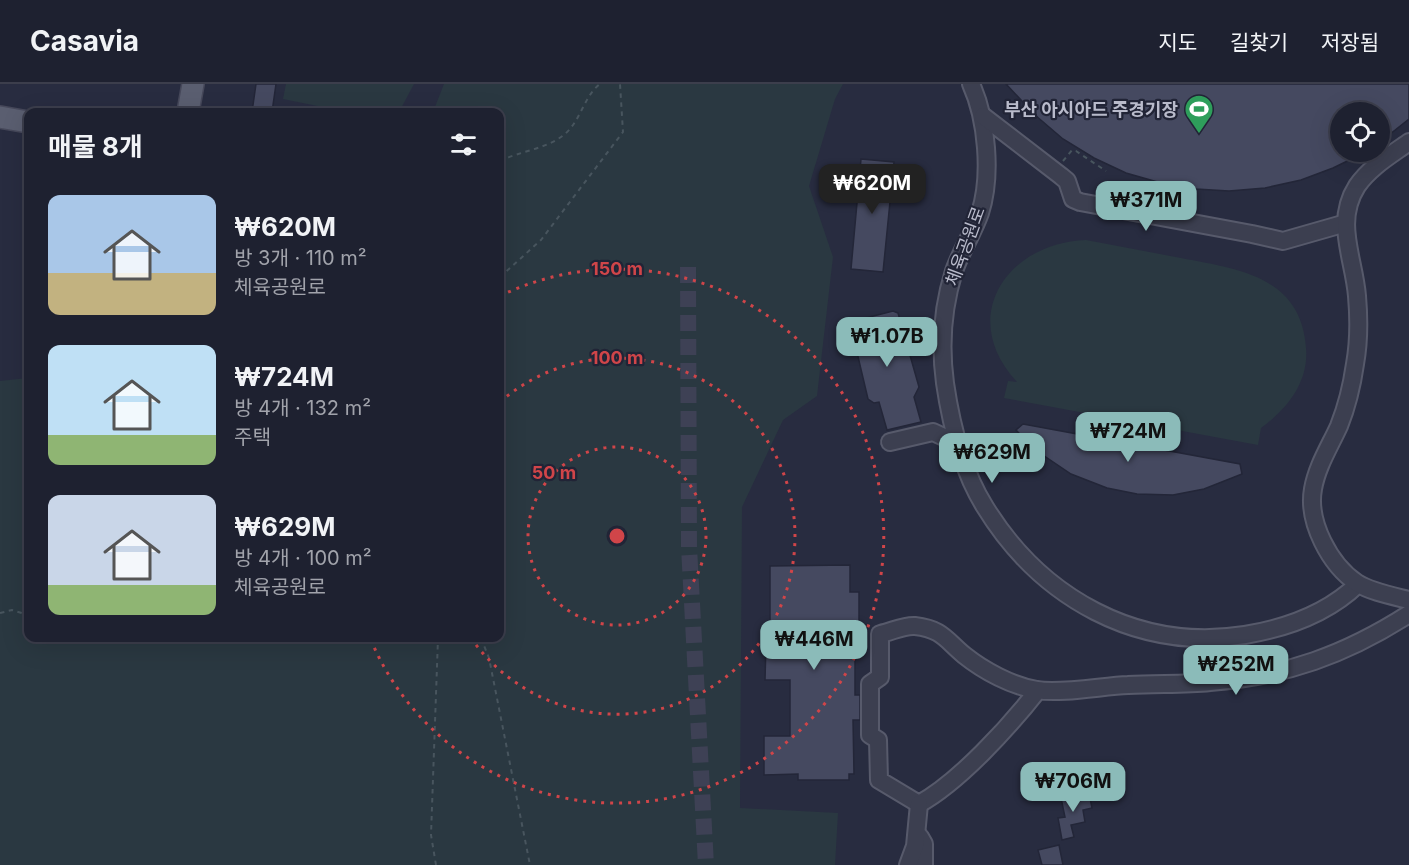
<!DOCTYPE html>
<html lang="ko">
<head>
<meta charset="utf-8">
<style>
	:root { --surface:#1e2130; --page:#262938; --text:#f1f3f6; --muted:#a1a3ab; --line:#3c3e4c; --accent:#8bbbb9 }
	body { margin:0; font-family:Inter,"Noto Sans KR",sans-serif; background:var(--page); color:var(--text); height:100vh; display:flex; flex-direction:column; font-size:22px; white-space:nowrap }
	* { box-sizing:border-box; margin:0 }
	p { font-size:20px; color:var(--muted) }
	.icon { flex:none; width:33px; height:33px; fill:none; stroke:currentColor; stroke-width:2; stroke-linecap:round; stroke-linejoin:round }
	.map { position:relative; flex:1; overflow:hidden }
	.details { position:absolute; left:24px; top:24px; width:480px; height:534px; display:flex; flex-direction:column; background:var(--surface); border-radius:12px; box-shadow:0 6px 24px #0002,0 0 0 2px var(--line) }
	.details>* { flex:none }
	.fabs { position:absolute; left:1330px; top:18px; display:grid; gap:12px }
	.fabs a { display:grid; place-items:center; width:60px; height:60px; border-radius:50%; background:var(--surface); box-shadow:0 6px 24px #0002,0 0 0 2px var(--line); font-size:30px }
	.price { position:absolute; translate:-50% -51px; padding:0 14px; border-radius:12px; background:var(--accent); color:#111; font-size:20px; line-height:39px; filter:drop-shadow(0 2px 3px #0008) }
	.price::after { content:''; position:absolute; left:50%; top:36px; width:18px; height:14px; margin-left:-9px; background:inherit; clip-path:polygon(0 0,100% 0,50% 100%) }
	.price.selected { background:#222; color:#fff }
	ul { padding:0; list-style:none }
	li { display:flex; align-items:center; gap:18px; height:150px; padding:0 24px }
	li span { display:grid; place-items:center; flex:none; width:168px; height:120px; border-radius:12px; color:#555 }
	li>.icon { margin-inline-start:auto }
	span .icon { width:72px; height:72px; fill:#fffc; stroke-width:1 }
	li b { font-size:26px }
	h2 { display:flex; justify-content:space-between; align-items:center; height:72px; padding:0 24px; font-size:26px }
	header { display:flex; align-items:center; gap:36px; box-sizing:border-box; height:84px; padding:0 30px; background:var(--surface); border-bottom:2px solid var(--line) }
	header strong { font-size:28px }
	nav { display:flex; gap:33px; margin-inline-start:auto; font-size:21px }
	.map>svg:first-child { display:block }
</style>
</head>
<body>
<header>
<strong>Casavia</strong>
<nav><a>지도</a><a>길찾기</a><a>저장됨</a></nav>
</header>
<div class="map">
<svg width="1409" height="781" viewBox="0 0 1409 781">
	<rect width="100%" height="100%" fill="#282c40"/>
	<g fill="#2a3841">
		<path d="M286,0H414L399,28H347L283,15Z"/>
		<path d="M444,0H843L835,15L809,102L833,173L817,312L783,336L742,423L740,724L838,729L835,781H0V297L28,294V554H500V28H433Z"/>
		<path d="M1086,156C1118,162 1149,168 1181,174C1238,185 1301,192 1306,264C1309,298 1287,325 1261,344L1258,361L1004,314L1008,297L1017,298C957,234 1006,159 1086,156Z"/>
	</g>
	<g fill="#454960" stroke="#232638" stroke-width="1.5">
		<path d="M256,0H276L272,28H252Z"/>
		<path d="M1006,0H1409V35L1380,58V28H1341V68H1366L1333,84L1301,96L1265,104L1229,107L1196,105L1161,99L1126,89L1094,74L1063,55L1035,31Z"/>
		<path d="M861,75L894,78L883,188L851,185Z"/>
		<path d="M893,227L898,229L919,303L914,313L921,338L887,346L879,318L874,319L868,315L851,243L854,237Z"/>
		<path d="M1023,340L1240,380L1242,390L1204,405L1173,411L1137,410L1107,404L1071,390L1034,365L1016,346Z"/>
		<path d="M850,481V508H859V541H850V560L855,559V611H860V636H853L854,690H849V696H798V690L764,691V652H790V596H765L766,560H770V482Z"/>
		<path d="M1089,709L1092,724L1083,726L1085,738L1071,741L1074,753L1062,756L1058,734L1065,733L1061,714Z"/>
		<path d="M1059,761L1063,781H1042L1038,766Z"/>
	</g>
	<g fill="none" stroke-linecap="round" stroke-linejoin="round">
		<path stroke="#3e4155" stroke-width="16" stroke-dasharray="16 8" stroke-linecap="butt" d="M688,183L689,463L706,781"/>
		<g stroke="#575a6b" stroke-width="20">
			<g id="minor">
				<path d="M971,0C987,35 992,92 980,129C973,149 961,167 954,187C943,222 940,262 945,299C951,340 963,388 985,423C1041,514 1137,568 1245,551C1287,544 1327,530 1358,500"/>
				<path d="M983,32L1061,92L1067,97L1073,115L1080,118L1252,150L1283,157L1346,139"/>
				<path d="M1409,58C1391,71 1370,83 1357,102C1334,138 1354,174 1357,212C1359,235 1359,258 1355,280C1352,301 1347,322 1339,342C1330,362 1317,382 1313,405C1307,438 1330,481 1357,499C1371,508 1393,512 1409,516"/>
				<path d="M890,358L933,348L959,360"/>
				<path d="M1038,606C1009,643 959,698 919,720L879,696L878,656L870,651V600L880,593V550C891,548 904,541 915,542C942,545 946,556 964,571C984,587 1012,602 1037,606C1061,610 1103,602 1128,601C1155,599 1183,601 1210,598C1286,592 1345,571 1409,530"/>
				<path d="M920,753L924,760V781"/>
				<path d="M908,781L915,762L919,720"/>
			</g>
		</g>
		<g stroke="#46485a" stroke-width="24">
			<g id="major">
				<path d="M188,28L193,0"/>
				<path d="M0,33L28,38"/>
			</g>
		</g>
		<g stroke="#48555e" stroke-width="2" stroke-dasharray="4.5 4.5" stroke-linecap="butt">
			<path d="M500,77C520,67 547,65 565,50C581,36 584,12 600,0"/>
			<path d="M1063,77L1072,66L1076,67L1106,87"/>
			<path d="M500,193L541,156L623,48L620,0"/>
			<path d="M0,529L12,526L28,531"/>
			<path d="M481,554L489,574L530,781"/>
			<path d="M436,781L431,751L438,554"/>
		</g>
		<use href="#minor" stroke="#3c3f50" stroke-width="16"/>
		<use href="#major" stroke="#5a5e70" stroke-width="21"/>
	</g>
	<g fill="none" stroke="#d04549" stroke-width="3" stroke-dasharray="3 6">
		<circle cx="617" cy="452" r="89"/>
		<path d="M500 318A178 178 0 1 1 471 554"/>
		<path d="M500 212A267 267 0 1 1 370 554"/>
	</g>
	<defs>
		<g id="stadium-pin" transform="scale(1.5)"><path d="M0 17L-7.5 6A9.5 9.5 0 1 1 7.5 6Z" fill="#2e9e5b" stroke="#212436"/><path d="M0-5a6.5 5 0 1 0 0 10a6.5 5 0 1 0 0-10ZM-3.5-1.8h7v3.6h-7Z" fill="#fff"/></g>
	</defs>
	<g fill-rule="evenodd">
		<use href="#stadium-pin" x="1199" y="25"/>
	</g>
	<g text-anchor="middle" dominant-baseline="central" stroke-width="4.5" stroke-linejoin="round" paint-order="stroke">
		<g font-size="18" font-weight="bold" fill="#b9bbcb" stroke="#212436" text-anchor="end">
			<text x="1178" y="25">부산 아시아드 주경기장</text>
		</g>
		<g font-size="18" fill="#b9bbcb" stroke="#212436">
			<text transform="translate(965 162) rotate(-70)">체육공원로</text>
		</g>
	</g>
	<circle cx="617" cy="452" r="9" fill="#d04549" stroke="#212436" stroke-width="3"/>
	<g font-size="18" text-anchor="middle" font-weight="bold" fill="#d04549" stroke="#212436" stroke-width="4.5" stroke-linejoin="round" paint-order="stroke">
		<text x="617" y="191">150 m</text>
		<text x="617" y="280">100 m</text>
		<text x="554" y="395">50 m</text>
	</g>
</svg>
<div class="fabs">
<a><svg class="icon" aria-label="locate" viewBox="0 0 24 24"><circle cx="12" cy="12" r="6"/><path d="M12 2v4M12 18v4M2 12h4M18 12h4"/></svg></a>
</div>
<b class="price selected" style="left:872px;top:131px">₩620M</b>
<b class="price" style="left:1146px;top:148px">₩371M</b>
<b class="price" style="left:887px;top:284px">₩1.07B</b>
<b class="price" style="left:1128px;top:379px">₩724M</b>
<b class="price" style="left:992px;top:400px">₩629M</b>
<b class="price" style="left:814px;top:587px">₩446M</b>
<b class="price" style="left:1236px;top:612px">₩252M</b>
<b class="price" style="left:1073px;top:729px">₩706M</b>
<section class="details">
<h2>매물 8개<svg class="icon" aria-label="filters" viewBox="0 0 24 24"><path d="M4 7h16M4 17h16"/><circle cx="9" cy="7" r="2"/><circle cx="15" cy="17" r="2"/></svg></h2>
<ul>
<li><span style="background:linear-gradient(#a9c7e8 65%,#c2b280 0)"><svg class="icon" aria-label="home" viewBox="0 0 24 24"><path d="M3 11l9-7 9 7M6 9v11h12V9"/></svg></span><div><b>₩620M</b><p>방 3개 · 110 m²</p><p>체육공원로</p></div></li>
<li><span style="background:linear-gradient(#bfe0f5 75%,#8fb573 0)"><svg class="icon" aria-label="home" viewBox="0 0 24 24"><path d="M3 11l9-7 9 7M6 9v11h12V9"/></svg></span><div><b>₩724M</b><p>방 4개 · 132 m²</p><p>주택</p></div></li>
<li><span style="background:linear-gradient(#c9d6e8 75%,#8fb573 0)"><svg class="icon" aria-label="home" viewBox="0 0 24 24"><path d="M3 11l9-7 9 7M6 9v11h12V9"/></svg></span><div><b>₩629M</b><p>방 4개 · 100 m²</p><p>체육공원로</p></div></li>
</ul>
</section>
</div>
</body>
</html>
